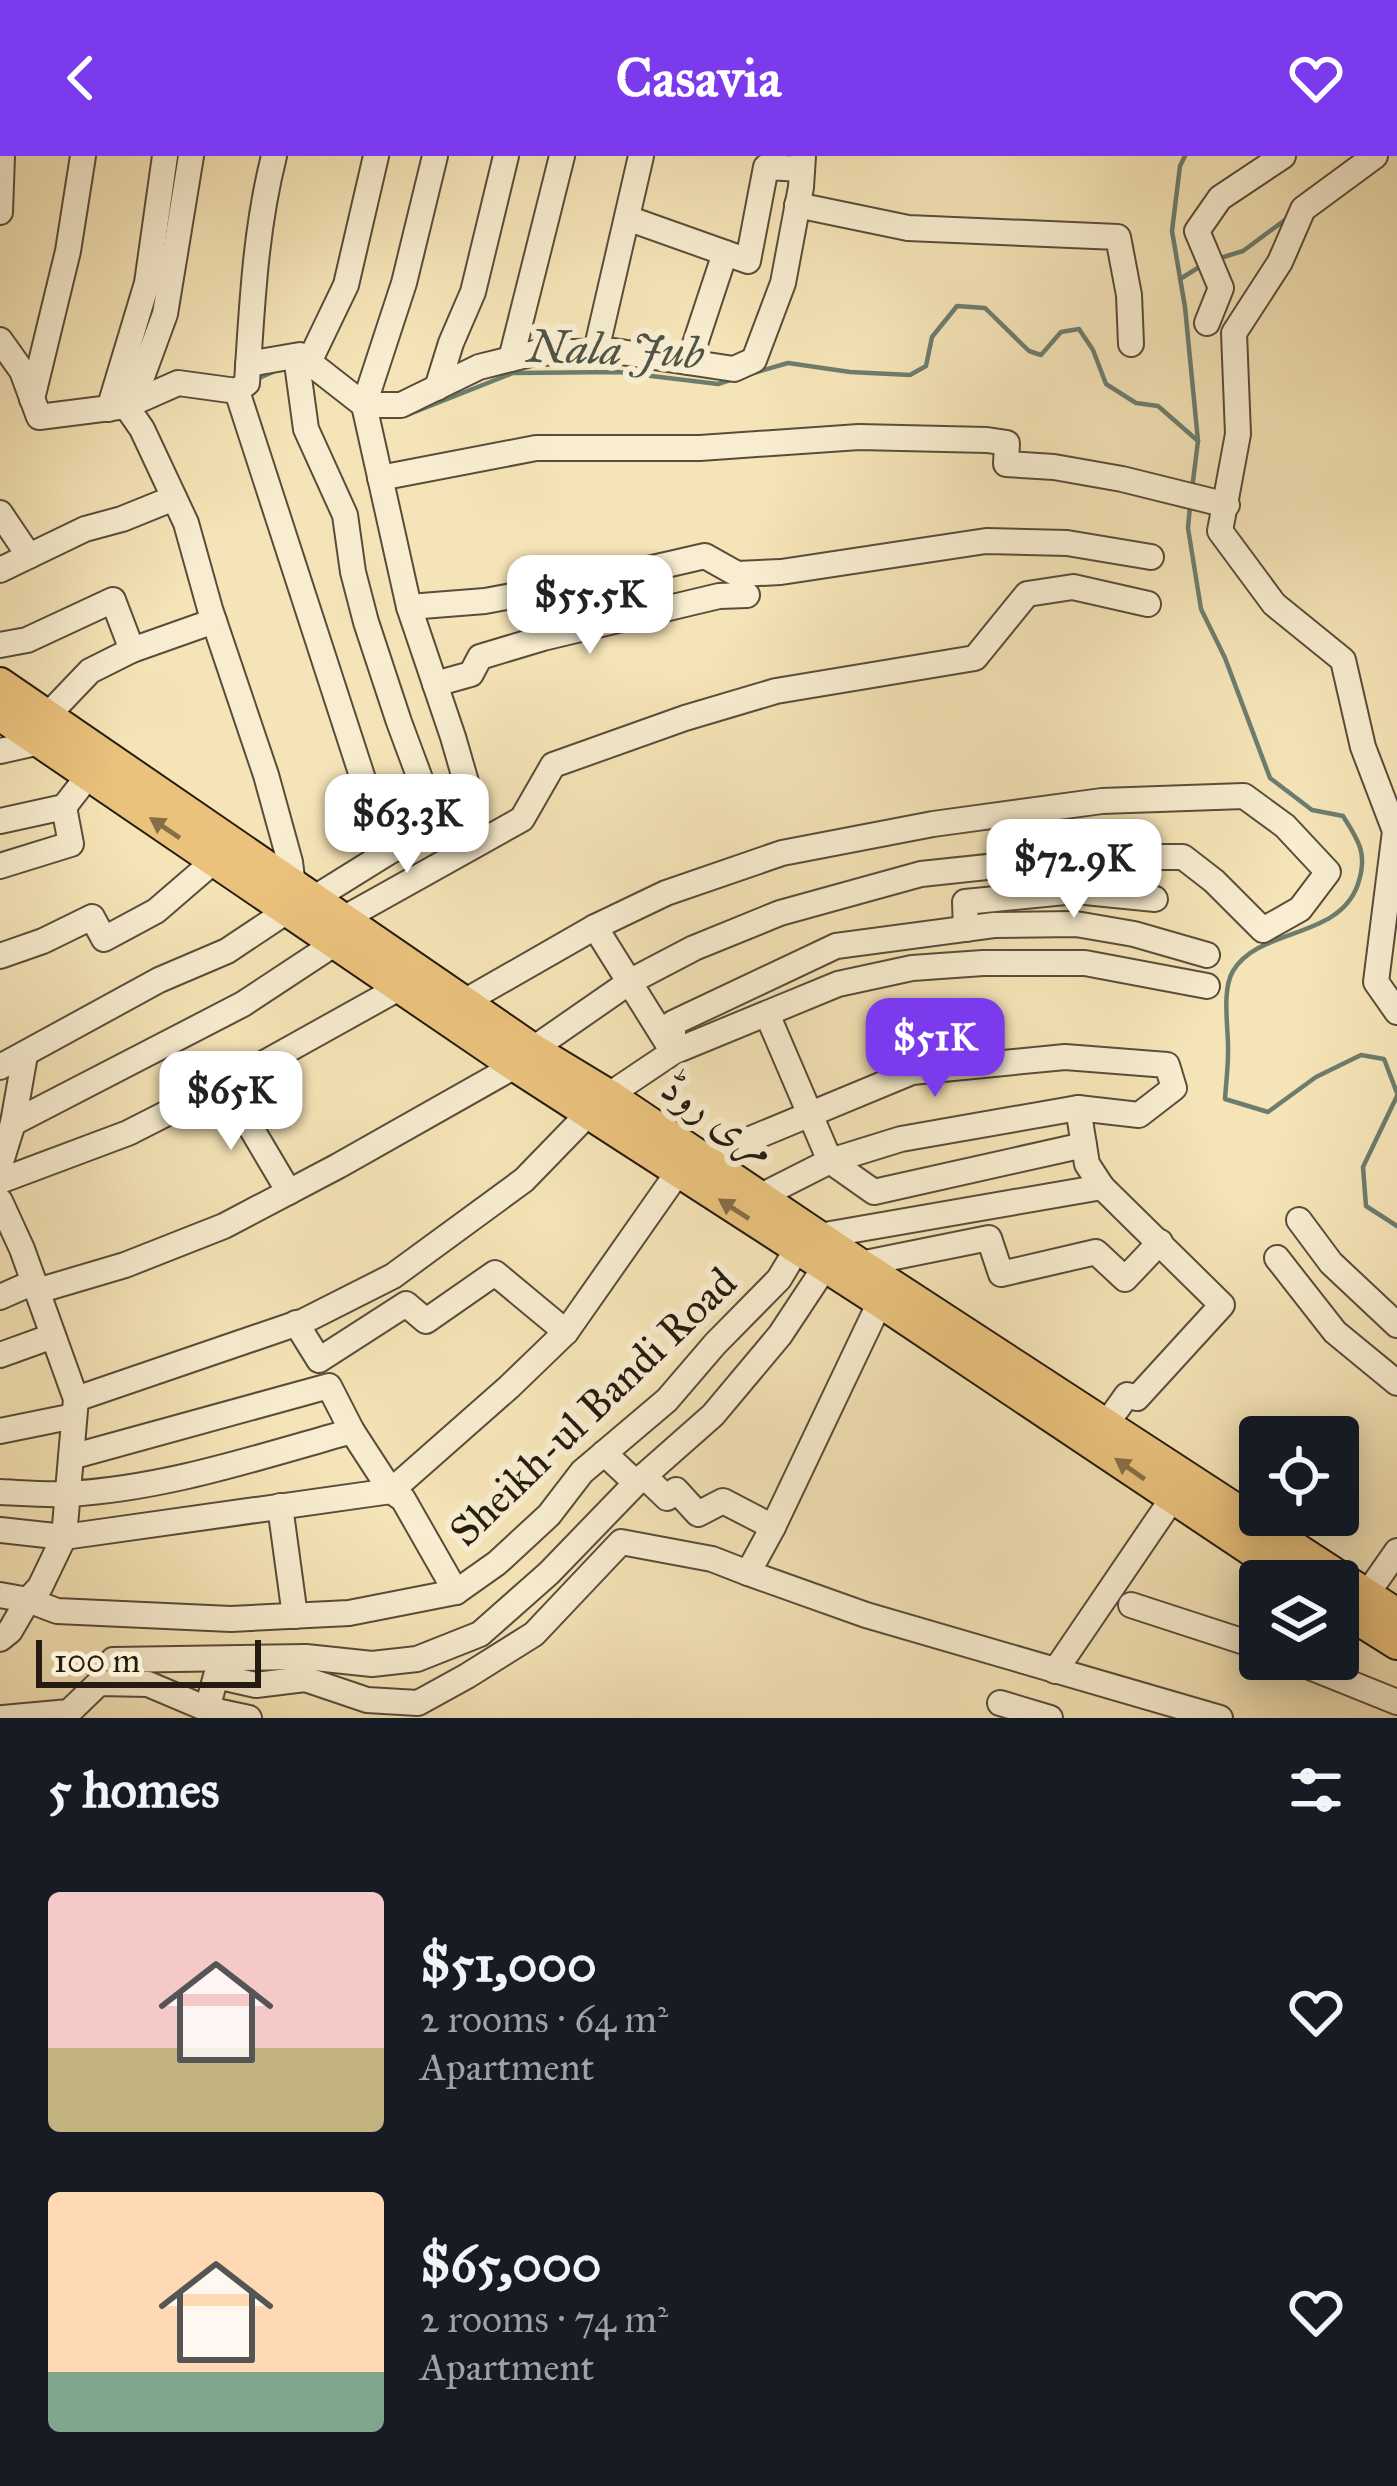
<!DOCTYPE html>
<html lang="en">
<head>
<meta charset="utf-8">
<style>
	:root { --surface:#171b24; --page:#20242c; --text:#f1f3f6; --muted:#9ea1a6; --accent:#7c3aed }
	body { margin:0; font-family:"IM FELL Great Primer",Amiri,serif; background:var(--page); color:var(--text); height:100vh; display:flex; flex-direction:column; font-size:45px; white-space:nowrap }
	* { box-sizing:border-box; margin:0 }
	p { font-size:39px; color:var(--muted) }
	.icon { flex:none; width:66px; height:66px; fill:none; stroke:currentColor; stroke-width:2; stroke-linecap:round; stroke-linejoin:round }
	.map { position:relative; height:1562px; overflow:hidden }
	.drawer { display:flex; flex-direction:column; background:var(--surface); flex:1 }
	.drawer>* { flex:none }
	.controls { position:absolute; left:1239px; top:1260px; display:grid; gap:24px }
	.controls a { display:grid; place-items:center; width:120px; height:120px; border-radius:12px; background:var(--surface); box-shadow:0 6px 30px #0003; font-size:60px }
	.scale { position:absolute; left:36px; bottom:30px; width:225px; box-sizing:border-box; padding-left:12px; border:6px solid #251b10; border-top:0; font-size:33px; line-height:42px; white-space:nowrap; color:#251b10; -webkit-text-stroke:9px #f8edd0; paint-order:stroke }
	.price { position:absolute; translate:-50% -102px; padding:0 27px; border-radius:24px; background:#fff; color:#222; font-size:39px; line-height:78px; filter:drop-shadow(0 3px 6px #0008) }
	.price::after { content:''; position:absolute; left:50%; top:72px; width:36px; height:27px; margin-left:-18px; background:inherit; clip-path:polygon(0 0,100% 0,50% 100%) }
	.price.selected { background:var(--accent); color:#fff }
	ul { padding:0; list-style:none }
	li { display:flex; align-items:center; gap:36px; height:300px; padding:0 48px }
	li span { display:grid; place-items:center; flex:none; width:336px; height:240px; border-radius:12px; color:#555 }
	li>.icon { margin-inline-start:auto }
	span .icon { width:144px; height:144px; fill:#fffc; stroke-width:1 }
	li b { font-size:51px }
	h2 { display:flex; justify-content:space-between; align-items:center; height:144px; padding:0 48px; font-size:51px }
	header { display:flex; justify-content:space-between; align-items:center; height:156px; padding:0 48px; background:var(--accent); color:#fff; font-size:54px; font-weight:700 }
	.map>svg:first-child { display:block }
</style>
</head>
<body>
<header><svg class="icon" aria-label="back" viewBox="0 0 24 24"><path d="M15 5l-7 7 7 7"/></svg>Casavia<svg class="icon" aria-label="heart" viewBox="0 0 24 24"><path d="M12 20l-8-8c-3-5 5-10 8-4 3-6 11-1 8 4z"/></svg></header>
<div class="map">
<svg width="1397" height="1562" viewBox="0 0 1397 1562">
	<rect width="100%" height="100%" fill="#f5e4b7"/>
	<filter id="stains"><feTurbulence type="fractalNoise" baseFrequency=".00167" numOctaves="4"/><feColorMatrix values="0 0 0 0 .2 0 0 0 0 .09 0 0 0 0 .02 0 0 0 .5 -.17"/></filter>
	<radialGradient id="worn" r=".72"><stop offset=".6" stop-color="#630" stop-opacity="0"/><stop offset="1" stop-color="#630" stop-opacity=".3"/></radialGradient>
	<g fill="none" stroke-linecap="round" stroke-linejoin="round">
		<g stroke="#6c7d6f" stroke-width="4.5">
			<path d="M1185,0L1180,10L1172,75L1185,151L1198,285L1192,333"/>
			<path d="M1217,103L1243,95L1289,61"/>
			<path d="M1180,123L1201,110"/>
			<path d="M750,218L788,207L850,216L910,219L926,210L932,181L957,150L985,152L1029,195L1041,199L1061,176L1079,173L1093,194L1106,228L1136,247L1158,250L1198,285"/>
			<path d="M255,224L277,214"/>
			<path d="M407,259L513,217L618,216L718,228L733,223"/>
			<path d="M1190,350L1188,372L1201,453L1225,502L1270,622L1312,654L1343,660C1359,685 1368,698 1358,728C1339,784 1259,771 1233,815C1221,835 1229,874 1228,897C1228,912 1226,928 1225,943L1268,956L1316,921L1361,899L1384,903L1397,937"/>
			<path d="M1397,940L1363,1011L1366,1050L1397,1070"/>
		</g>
		<g stroke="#594d3a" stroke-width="28">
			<g id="minor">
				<path d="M274,0C255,75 252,151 247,227L237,235L387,697"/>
				<path d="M1375,0L1303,53L1280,106L1234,177L1238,278L1220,375L1274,448L1343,504L1363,591L1395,675L1376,826L1397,856"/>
				<path d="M797,49L908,72L1118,81L1129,139L1131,188"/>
				<path d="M0,56L2,0"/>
				<path d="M627,62L748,105L766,11L802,13"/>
				<path d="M1207,167L1221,132L1197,75L1220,42L1283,0"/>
				<path d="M0,184L22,215L39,261L126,250L178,227L237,235"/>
				<path d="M596,195L641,0"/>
				<path d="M296,200L306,273L345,359L353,416L366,466L399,566L438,671"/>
				<path d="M511,203L562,0"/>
				<path d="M309,206L346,129L376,0"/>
				<path d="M689,206L725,97"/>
				<path d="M248,208L300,199L364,249H401L479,211L535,197L614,195L734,213L754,204L783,127L801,31L803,0"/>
				<path d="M437,232L451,187L473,136L506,0"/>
				<path d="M32,243L68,95L83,0"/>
				<path d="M132,248L165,158L191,0"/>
				<path d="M126,250L142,273L186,367L210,453L266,619L290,706L293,730"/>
				<path d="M109,253L147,127L165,0"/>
				<path d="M380,322L536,292H700L859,281L987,284L1007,287L1006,308L1054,311L1122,323L1227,349"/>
				<path d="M0,357L29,400"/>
				<path d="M0,414L85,373L122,363L174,342"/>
				<path d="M409,451L485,445L609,422L705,400L737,418L781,416L986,385L1067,387L1151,401"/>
				<path d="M0,489L27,484L113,444L132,494L214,465"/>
				<path d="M435,528L471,518L480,501L543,482L719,440L747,439"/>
				<path d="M48,559L90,515L132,494"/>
				<path d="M0,595L40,586"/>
				<path d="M0,665L64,651L88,620"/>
				<path d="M0,710L71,688L64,651"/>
				<path d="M313,743L387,697L473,650L453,581L409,451L364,249L404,127L435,0"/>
				<path d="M343,763L522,663L553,609L685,562L776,535L975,502L1027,438L1073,431L1148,448"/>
				<path d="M595,771L673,896L838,828L912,812L983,807H1085L1207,830"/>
				<path d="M966,773L965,746L1075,735L1155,743"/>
				<path d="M0,800L43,785L92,761L104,783L156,755L214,705"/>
				<path d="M464,846L595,771L666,737L782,697L933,668L1102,645L1244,640L1285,670L1328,716L1300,753L1263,774L1214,725L1183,701H1081L921,718L780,757L694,792L631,825L533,893"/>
				<path d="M767,858L830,1005L901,983L1078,952"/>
				<path d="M0,911L159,824L227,795L287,755"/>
				<path d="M225,928L289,1036"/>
				<path d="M609,939L673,896V867L836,790L994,769L1076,768L1134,778L1207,799"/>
				<path d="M13,967L243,848L334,788"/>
				<path d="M708,1005L731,991L912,916L1065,901L1167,909L1174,932L1139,959L1078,952L1087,1008L1102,1031L1222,1149L1137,1242L1127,1239L1107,1267"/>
				<path d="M0,1009L13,967L25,899"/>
				<path d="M0,1025L128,977L248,916L399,832"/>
				<path d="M761,1040L830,1005L874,1036L1084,989"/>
				<path d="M0,1045L22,1093L76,1243L64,1381L40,1431L28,1444L10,1475L0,1483"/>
				<path d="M1299,1064L1331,1107L1397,1169"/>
				<path d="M819,1080L1102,1031"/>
				<path d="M1277,1102L1335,1176L1397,1227"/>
				<path d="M860,1108L989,1082L1001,1118L1096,1096L1125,1123L1160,1086"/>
				<path d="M37,1135L125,1109L224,1070L338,1010L515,910"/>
				<path d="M0,1141L34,1126"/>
				<path d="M296,1167L319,1204L406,1148L426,1165L495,1117L566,1176"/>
				<path d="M0,1199L53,1180"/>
				<path d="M76,1243L304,1165L393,1120L524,1024L589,957"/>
				<path d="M0,1275L74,1260"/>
				<path d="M604,1297L636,1327L713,1259L780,1179L825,1111"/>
				<path d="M71,1301L329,1230L352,1275"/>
				<path d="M644,1320L667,1342L676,1334L698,1358L723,1345L773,1371L880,1146"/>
				<path d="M0,1336C22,1337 44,1339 66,1338C164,1333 259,1301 352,1275L391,1335L509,1231L566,1176L688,1002"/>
				<path d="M280,1350L295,1460"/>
				<path d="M0,1374L64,1381L391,1335L403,1343L456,1436"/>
				<path d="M748,1417L866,1459L1220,1562"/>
				<path d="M1367,1438L1397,1395"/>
				<path d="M0,1439L28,1444L57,1455L231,1463L349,1457L456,1436L497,1407L549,1359L582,1316L667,1244L715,1188L779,1123L797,1093"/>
				<path d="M1131,1449L1260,1491"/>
				<path d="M1290,1503L1397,1546"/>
				<path d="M113,1504L306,1501L372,1508L417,1503L480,1478L549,1417L636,1327"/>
				<path d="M1055,1515L1172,1343"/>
				<path d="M1000,1547L1050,1562"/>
				<path d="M207,1553L216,1520L256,1529L305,1523L367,1544L418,1547L467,1520L534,1478L621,1386L712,1403L748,1417L773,1371"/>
				<path d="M3,1562L69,1556L99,1527L148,1528L207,1553L249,1562"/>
			</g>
		</g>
		<g stroke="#251b10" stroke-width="34">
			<g id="major">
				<path d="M0,527L533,893L609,939L860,1108L1397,1458"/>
				<path d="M0,559L515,910L880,1146L1297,1425"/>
				<path d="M1338,1451L1397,1488"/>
			</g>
		</g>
		<use href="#minor" stroke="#f8edd0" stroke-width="24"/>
		<use href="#major" stroke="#eac27c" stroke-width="30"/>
	</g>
	<defs><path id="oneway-solid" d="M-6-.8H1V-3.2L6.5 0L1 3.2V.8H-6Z" transform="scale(3)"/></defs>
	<g fill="#886e46">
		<use href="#oneway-solid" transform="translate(165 672) rotate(-146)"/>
		<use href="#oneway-solid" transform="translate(734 1053) rotate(-147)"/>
		<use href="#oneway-solid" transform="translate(1130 1313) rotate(-145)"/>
	</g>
	<g text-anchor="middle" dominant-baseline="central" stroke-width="12" stroke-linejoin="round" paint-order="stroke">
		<g font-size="42" fill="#251b10" stroke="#f8edd0">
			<text transform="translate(719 962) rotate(34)">مری روڈ</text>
			<text transform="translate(593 1251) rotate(-44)">Sheikh-ul Bandi Road</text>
		</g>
		<g font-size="45" font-style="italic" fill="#4f5447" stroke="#f8edd0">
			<text transform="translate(616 193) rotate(2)">Nala Jub</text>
		</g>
	</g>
	<rect width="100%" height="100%" filter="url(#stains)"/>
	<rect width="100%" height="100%" fill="url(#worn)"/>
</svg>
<div class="controls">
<a><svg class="icon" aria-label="locate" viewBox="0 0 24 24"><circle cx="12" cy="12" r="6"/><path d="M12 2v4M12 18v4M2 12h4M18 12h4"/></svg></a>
<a><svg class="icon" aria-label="layers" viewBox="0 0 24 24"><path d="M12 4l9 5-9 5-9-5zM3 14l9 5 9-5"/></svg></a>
</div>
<div class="scale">100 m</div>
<b class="price" style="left:590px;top:501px">$55.5K</b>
<b class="price" style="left:407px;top:720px">$63.3K</b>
<b class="price" style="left:1074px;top:765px">$72.9K</b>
<b class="price selected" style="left:935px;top:944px">$51K</b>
<b class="price" style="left:231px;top:997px">$65K</b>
</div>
<section class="drawer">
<h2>5 homes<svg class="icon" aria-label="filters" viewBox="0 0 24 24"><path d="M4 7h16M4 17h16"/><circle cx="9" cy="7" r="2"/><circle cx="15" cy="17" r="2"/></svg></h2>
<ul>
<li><span style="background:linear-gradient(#f6c9c9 65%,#c2b280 0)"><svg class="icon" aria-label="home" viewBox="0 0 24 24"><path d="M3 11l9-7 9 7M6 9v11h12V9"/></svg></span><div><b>$51,000</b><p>2 rooms · 64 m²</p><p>Apartment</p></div><svg class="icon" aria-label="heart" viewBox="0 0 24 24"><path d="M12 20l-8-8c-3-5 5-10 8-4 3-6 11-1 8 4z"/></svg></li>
<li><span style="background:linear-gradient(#ffd9b3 75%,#7fa58c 0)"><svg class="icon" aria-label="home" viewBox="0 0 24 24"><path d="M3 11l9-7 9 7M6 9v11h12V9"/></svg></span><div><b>$65,000</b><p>2 rooms · 74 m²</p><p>Apartment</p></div><svg class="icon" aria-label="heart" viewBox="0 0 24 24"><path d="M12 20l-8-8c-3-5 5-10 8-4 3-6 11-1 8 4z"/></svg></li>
</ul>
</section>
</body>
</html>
